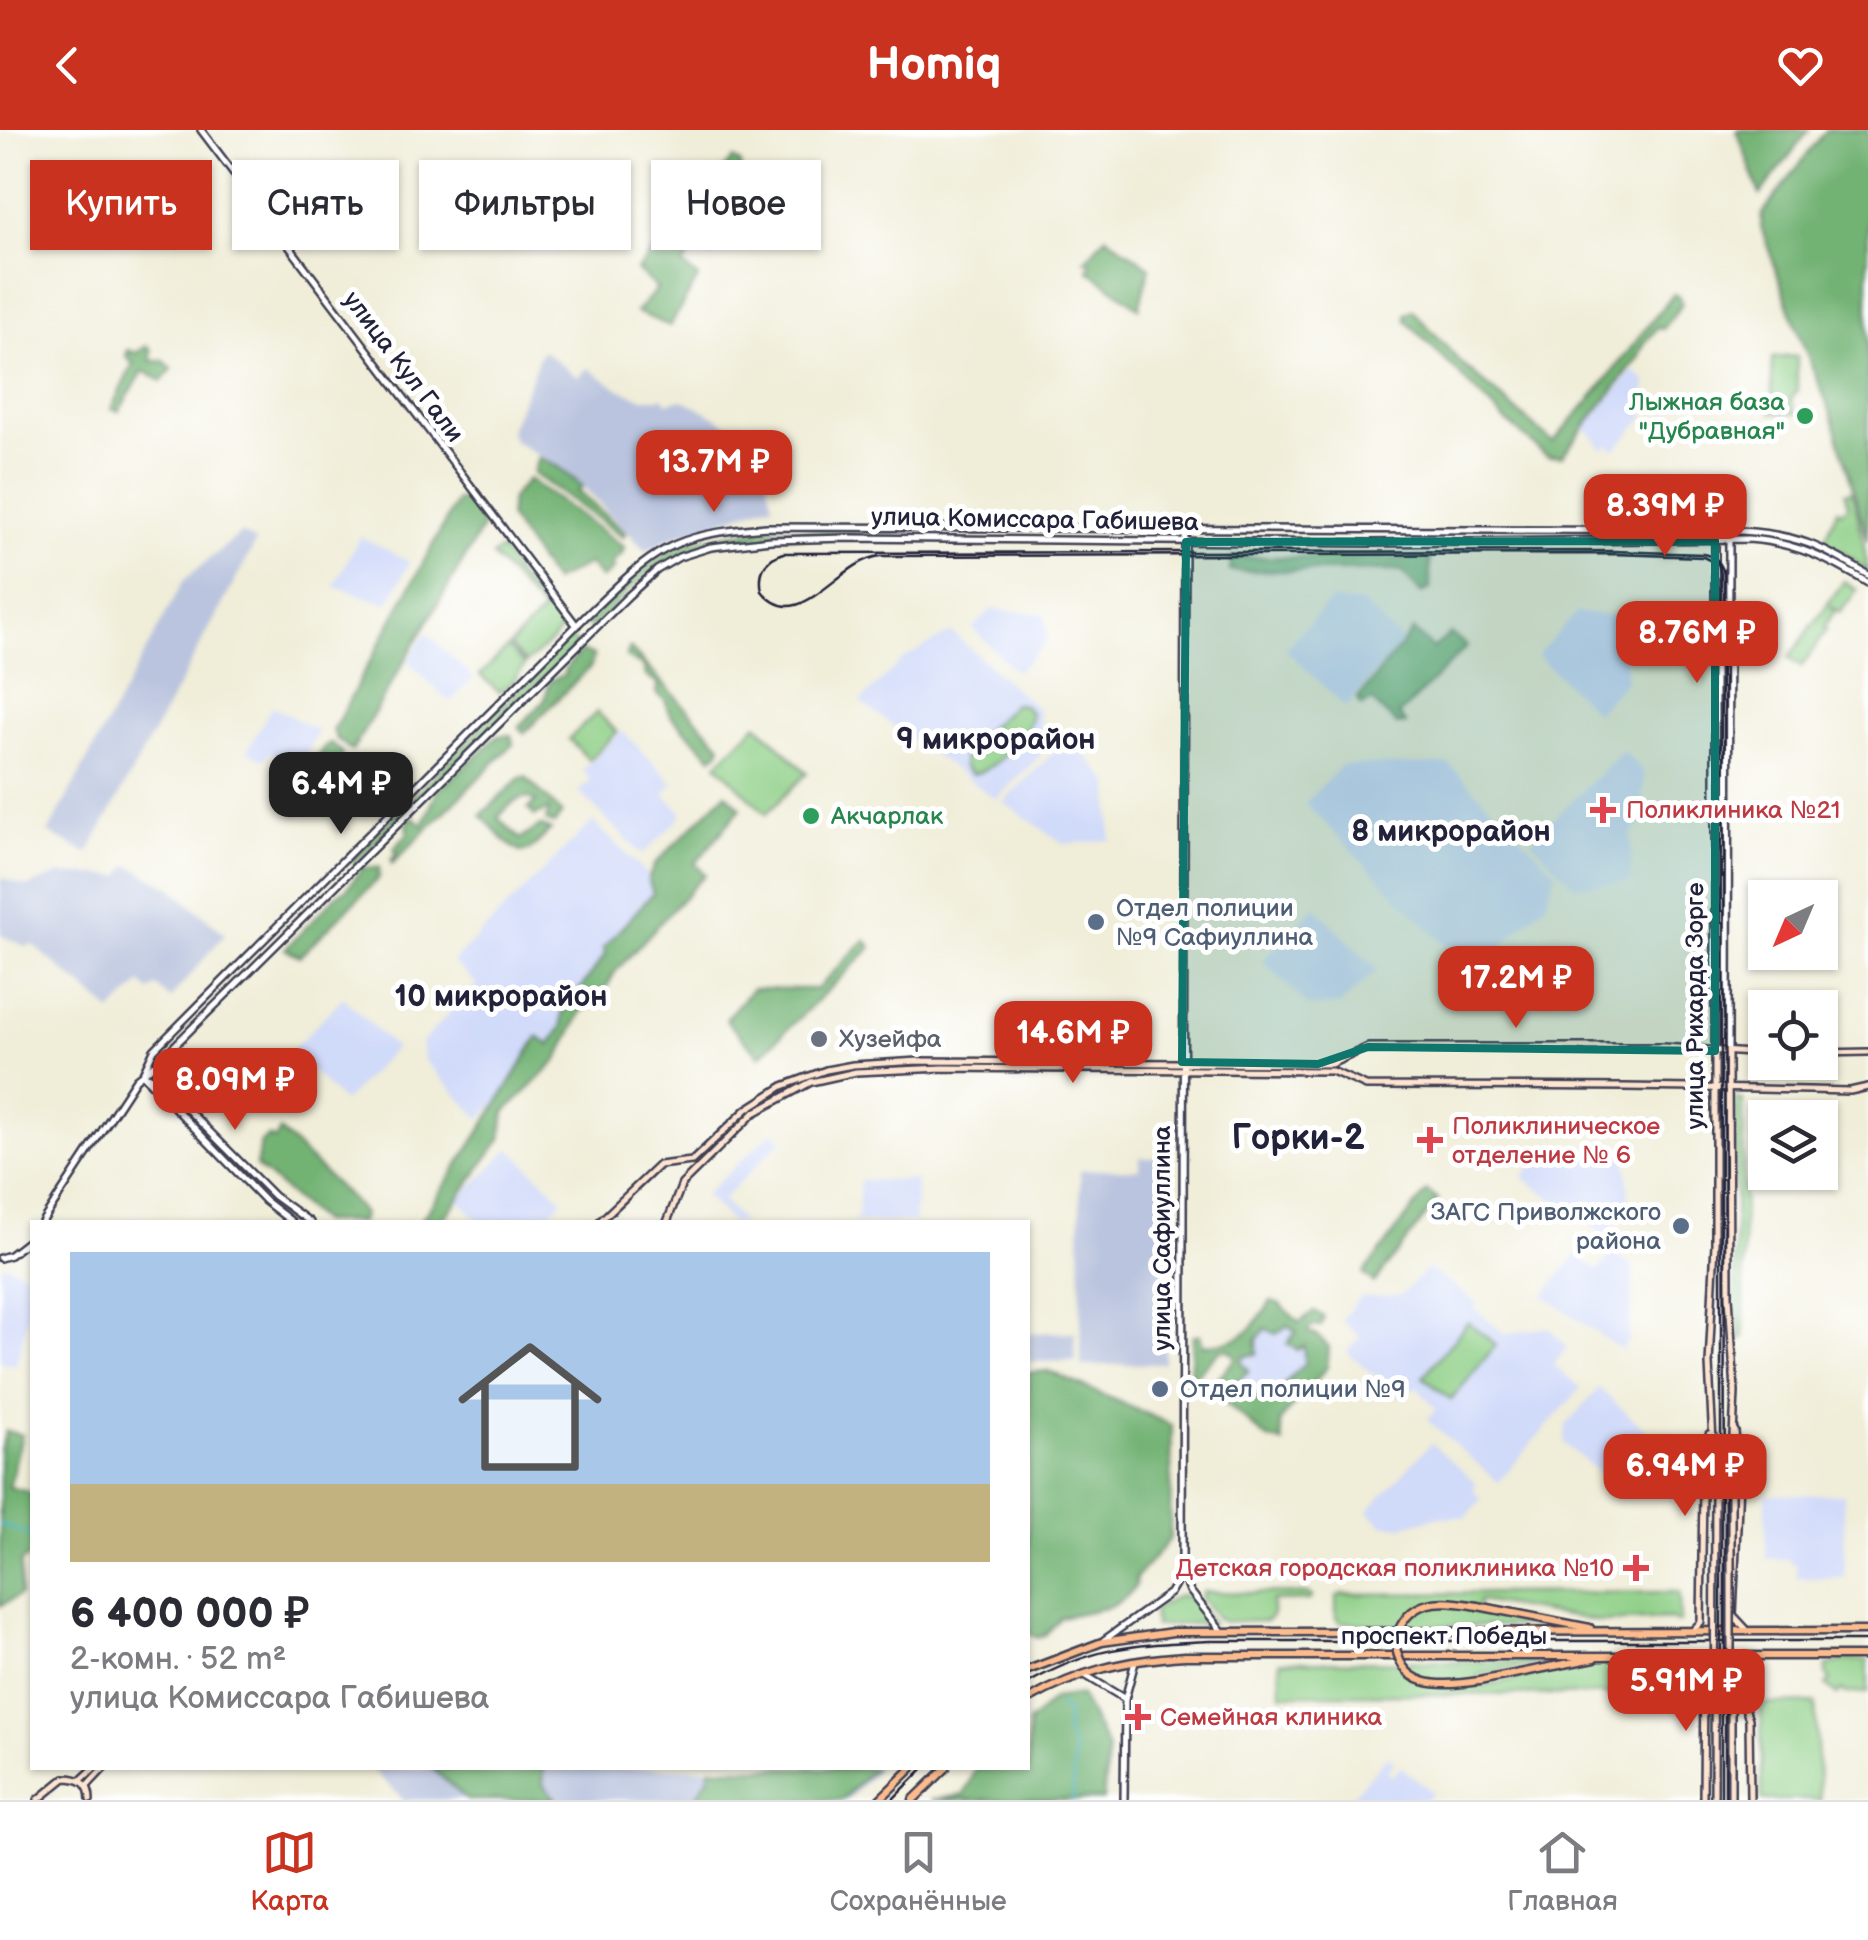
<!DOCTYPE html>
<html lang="ru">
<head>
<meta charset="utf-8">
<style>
	:root { --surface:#fff; --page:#f2f2f3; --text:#2b2b33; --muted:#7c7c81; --line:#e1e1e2; --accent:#c8321e }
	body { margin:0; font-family:"Balsamiq Sans",sans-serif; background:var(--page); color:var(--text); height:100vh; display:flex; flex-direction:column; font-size:38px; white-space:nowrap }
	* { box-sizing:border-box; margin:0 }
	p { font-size:32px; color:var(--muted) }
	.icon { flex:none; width:55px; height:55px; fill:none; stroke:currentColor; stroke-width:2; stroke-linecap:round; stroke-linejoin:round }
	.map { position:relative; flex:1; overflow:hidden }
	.sheet { position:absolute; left:30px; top:1090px; width:1000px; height:550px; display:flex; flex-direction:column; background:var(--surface); border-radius:0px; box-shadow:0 2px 8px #0004 }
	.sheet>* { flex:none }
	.top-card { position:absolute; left:30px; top:30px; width:1000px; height:90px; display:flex; gap:20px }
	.needle { width:65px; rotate:224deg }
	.buttons { position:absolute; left:1748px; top:750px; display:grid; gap:20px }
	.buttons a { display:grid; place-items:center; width:90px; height:90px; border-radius:0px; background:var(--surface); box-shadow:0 2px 8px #0004; font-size:50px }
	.price { position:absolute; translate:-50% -85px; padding:0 22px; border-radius:20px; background:var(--accent); color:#fff; font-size:32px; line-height:65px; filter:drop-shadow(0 2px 5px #0008) }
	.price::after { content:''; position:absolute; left:50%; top:60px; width:30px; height:22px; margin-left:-15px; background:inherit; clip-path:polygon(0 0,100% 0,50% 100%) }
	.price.selected { background:#222; color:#fff }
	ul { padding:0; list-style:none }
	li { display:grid; align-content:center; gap:20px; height:530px; padding:0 40px }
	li+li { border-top:2px solid var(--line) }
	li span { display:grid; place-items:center; height:310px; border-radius:0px; color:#555 }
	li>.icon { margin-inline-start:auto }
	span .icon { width:180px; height:180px; fill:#fffc; stroke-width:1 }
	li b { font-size:42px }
	.chip { padding:0 35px; border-radius:0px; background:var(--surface); box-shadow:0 2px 8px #0004; font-size:35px; line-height:90px }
	.chip.selected { background:var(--accent); color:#fff }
	header { display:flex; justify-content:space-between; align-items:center; height:130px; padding:0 40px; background:var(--accent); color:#fff; font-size:45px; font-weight:800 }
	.tabs { display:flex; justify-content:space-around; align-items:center; height:140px; border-top:2px solid var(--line); background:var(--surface); font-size:28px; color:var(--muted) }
	.tabs a { display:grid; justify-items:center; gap:5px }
	.tabs .selected { color:var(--accent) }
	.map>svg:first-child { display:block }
</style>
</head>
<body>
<header><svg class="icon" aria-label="back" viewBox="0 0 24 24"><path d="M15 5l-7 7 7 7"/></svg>Homiq<svg class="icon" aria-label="heart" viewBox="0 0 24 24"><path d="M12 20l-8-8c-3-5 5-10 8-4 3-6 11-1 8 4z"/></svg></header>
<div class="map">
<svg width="1868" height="1670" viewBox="0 0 1868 1670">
	<rect width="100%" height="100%" fill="#fff"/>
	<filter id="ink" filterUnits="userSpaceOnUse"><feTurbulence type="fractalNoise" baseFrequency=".01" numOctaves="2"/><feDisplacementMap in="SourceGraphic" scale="20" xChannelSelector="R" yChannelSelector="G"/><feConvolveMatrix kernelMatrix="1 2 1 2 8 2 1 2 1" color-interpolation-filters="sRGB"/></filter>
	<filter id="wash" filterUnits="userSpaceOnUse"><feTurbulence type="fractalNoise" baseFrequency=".0048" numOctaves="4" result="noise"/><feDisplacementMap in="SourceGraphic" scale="40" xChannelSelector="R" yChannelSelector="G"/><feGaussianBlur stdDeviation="2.25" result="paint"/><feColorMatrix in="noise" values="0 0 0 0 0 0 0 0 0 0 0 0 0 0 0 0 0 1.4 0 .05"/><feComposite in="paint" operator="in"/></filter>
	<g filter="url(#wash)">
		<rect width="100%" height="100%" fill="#f0edd8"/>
		<g fill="#d0daf9">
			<path d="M1633,240L1646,251L1644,289L1614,320L1609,314L1604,319L1585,298Z"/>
			<path d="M360,406L410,432L388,474L334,456Z"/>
			<path d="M1331,470L1362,473L1402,511L1346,578L1285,519Z"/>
			<path d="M992,479L1045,484L1048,507L1045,514L1016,542L972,498Z"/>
			<path d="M1576,483L1625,486L1626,550L1596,583L1537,525Z"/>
			<path d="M426,502L474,548L450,572L408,532Z"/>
			<path d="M952,502L1039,580L1041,625L996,669L860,572L903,529Z"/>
			<path d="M272,576L318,601L299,637L270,621L264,630L247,621Z"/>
			<path d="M622,601L674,653L664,664L682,682L680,688L642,725L579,662L591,650L582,640Z"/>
			<path d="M1055,621L1084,623L1110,653L1111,710L1064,714L1003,672Z"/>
			<path d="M1623,621L1643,641L1644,660L1641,664L1644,668L1642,692L1631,703V752L1575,756L1531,711Z"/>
			<path d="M1449,634L1556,742L1546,773L1480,837L1468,838L1305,673L1342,635Z"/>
			<path d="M593,691L646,743L653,763L562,884V897L549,916L537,907L500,969L480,989L424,930L421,913L477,854L452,832Z"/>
			<path d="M1315,777L1377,840L1339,876L1309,877L1263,831Z"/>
			<path d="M343,867L395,918L343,972L291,921Z"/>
			<path d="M773,1001L782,1010L722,1070L743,1092H730L704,1065Z"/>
			<path d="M510,1018L563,1070L539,1092H480L458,1070Z"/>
			<path d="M1544,1019L1626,1021L1629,1071L1605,1106L1523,1048Z"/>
			<path d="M860,1050H916L915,1092H852L858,1087Z"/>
			<path d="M1576,1124L1598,1140L1612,1124L1634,1137L1629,1210L1621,1220L1544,1166Z"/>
			<path d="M6,1134L32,1146V1169L16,1235L0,1233V1136Z"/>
			<path d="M1426,1140L1433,1141L1477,1173L1474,1178L1505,1204L1548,1197L1567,1217L1554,1235L1581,1258L1498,1352L1427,1290L1436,1279L1416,1256L1401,1268L1347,1222L1360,1207L1341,1190L1360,1167L1401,1165Z"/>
			<path d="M1275,1177L1321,1224L1269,1283L1232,1250L1243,1238L1245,1221Z"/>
			<path d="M1599,1258L1646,1300L1645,1346L1627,1367L1564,1313L1566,1295Z"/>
			<path d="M1431,1313L1475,1352L1474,1361L1482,1370L1466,1387H1437L1404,1396L1383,1395L1368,1381Z"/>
			<path d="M1766,1364H1844L1845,1448H1797L1796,1434H1790L1789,1429H1766Z"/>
			<path d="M1387,1626L1395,1631L1387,1641L1392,1646L1401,1637L1433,1662L1426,1670H1348Z"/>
		</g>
		<g fill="#bac4de">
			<path d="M542,220L578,247L588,238L619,259L642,268H665L666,273L682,269L716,287L758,317L773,373L670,408L646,421L582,356L558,337L514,311L510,300Z"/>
			<path d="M241,403L256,412L88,724L48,703L184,450Z"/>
			<path d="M129,735L170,757L225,804L170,869L157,856L150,861L141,853L112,882L32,814L27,817L0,805V747L28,757L60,744L121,746Z"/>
			<path d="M1139,1027H1164V1233L1081,1236L1080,1040L1139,1039Z"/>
			<path d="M1075,1202L1076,1231L1028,1232V1203Z"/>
			<path d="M371,1638H879L847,1670H404Z"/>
		</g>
		<g fill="#8ecf86" stroke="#587860" stroke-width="2.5">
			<path d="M1797,226V261L1791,269L1796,284L1772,283V228Z"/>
			<path d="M1851,361C1860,388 1864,414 1868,441L1842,421L1823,412C1827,405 1835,386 1837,379L1840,381L1848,376L1845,363Z"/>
			<path d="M773,399L894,400L895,406C825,406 730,396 668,431C639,446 616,474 593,497L587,495C594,483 608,472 618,461C668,413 705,404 773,399Z"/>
			<path d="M498,421H503L515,443L563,497L552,511L526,533L509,516L543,481L492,426Z"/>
			<path d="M1844,451L1857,460L1840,483L1830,475L1835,481L1824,497L1827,500L1801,537L1789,528Z"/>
			<path d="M570,508L577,514L356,732L350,731Z"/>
			<path d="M507,518L525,535L513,552L499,562L480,545Z"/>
			<path d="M1014,574L1023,575L1031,583C1033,602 990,645 971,644L963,636L964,621Z"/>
			<path d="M597,582L617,602L589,630L569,609Z"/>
			<path d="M757,594L807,643L766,684L717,634Z"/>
			<path d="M1736,969L1743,970L1744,1208L1740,1210L1735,1169Z"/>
			<path d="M1468,1192L1496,1215L1451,1270L1423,1247Z"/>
			<path d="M1203,1462L1309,1464L1312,1467L1309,1470L1272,1471V1486L1267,1491L1225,1492L1219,1490L1200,1467Z"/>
			<path d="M1679,1462L1680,1491L1677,1492L1670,1489L1602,1492L1479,1471L1477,1482L1560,1496H1393L1340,1492L1336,1488V1467L1342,1464Z"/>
			<path d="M1179,1465L1190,1467L1212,1493L1154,1496L1153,1481Z"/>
			<path d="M1849,1530H1868V1563H1844L1842,1560L1837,1565L1826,1555L1831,1550L1826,1544V1536Z"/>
			<path d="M1280,1531L1553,1532L1478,1545L1480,1556L1603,1533L1681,1534L1679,1565L1281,1564Z"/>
			<path d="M1815,1573L1820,1670H1762L1761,1574Z"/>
		</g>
		<g fill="#72b273" stroke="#4a6a57" stroke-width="2.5">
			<path d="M1737,0H1809L1760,65Z"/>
			<path d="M1826,0H1868V411L1833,288L1799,205L1761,97L1762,84Z"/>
			<path d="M733,29L740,33L741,42L759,45L766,59L724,105L712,125L697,115L683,135L698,148L670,196L636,182L657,159L637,140L689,82L696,86L708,69L719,77L728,63L717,54L712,58L711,53Z"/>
			<path d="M1106,106L1150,137L1139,178L1088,140L1091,133L1085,130Z"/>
			<path d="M1673,164L1679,166L1682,174L1663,199L1657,198L1644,214L1637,230L1562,326H1547L1507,292L1406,191V183L1413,180L1461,233L1553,312L1599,259Z"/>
			<path d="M147,216L151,219V231H164L172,239L162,251L143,241L119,281L111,279L133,234L126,226L128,220L136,223Z"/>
			<path d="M538,328L558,337L582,356L578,362L625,402L623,407L533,343Z"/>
			<path d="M528,349L624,417L622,424L612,433L614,439L601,449L589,434L553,452L509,388L511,369Z"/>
			<path d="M457,370H465L484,395L352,621L336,608L333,600Z"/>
			<path d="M1232,427L1430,428V459L1421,463L1401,441H1230Z"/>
			<path d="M1413,500L1433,519L1451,503L1467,516L1399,585L1406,594L1397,595L1372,571L1361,576L1358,569Z"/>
			<path d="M630,518L721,615L718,623L712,627L671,586L665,570L656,563L659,555L646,546L643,536L626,527Z"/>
			<path d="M581,521L594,526L591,536L524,603L519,597L544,571L550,551L566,544L564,540Z"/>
			<path d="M511,605L513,614L392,734L391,730L397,724L394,719L408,703L407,691L412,686L423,695L437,661L498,606Z"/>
			<path d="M331,613L343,623C340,638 329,648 325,663H314L298,683L295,681L312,650L310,645L324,617Z"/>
			<path d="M525,647L562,683L554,694L546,691L549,679L535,686L528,679L536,671C520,662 508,676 498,688L520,709L541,696L551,700L530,720L520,722L507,713L481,685L520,648Z"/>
			<path d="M726,663L741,678L695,734L705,744L615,842L603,864L582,881L558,930L505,982L501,1009L448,1083L440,1092H420L480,1002L538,907L550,915L562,897V884L605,825L603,818L653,763L648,749L655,734Z"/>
			<path d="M379,737V748L300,826L285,819L338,764L347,759L362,738Z"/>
			<path d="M865,810L872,817L760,926L727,892V887L752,859H817Z"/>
			<path d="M280,1001L354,1072L363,1084L361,1092H321L256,1036L261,1012L269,1007L275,1010Z"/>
			<path d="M1427,1061L1438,1070L1374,1153L1363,1144Z"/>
			<path d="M1271,1171L1281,1174L1299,1193L1314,1181L1324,1187L1321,1196L1310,1197L1308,1202L1318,1206L1328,1216L1327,1237L1280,1291L1283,1313L1268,1309L1226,1273L1224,1266L1239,1257L1266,1273L1304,1234V1216L1297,1220L1287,1214L1296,1202L1288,1195L1276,1204L1266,1199L1257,1209V1224L1243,1226L1242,1233L1249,1240L1231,1259L1209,1257V1250L1215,1251L1236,1228L1229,1220H1220L1194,1247L1190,1244L1193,1206L1200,1205L1203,1215C1240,1213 1252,1203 1271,1171Z"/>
			<path d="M1048,1241L1172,1295L1170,1409L1136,1448L1135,1457L1126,1467L1110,1477L1061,1487L1045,1505L1038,1508L1028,1504V1243Z"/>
			<path d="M6,1301L22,1305L9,1357L32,1363V1425L21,1432L20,1465L0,1476V1320Z"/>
			<path d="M1080,1565L1108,1619L1103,1670H931L964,1665L976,1638H1028V1593L1054,1569Z"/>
			<path d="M432,1638H544L543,1654L556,1670H467Z"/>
			<path d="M710,1638H874L842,1670H694L709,1646Z"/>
		</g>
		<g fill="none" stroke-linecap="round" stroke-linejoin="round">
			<g stroke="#46b2c2" stroke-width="2.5">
				<path d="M0,1394L32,1406"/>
				<path d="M1059,1575L1066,1580V1604L1074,1620L1073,1670"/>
			</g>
		</g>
	</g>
	<g filter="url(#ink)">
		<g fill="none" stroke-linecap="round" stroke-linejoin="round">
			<g stroke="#414053" stroke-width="10">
				<g id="tertiary">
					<path d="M201,0L577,496"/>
					<path d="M1185,401L1182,1441L1190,1461L1222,1501"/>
					<path d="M1715,401V921"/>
					<path d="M1728,923L1729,401"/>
					<path d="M144,941L154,920L585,487C654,420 668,404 767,397L1742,401C1798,405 1821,416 1868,445"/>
					<path d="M143,944L161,953L274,1066L310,1092"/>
					<path d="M144,946L265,1071L292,1092"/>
					<path d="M42,1092L136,949L159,931L628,466L657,440L679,427L711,417L771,410L848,408L1369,413L1748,409C1794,412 1829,429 1868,453"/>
					<path d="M0,1128L10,1125L32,1108"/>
					<path d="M1104,1510L1170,1463L1181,1444"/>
					<path d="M1085,1545L1125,1569"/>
					<path d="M1124,1670L1125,1569L1135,1532"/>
				</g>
			</g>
			<g stroke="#414053" stroke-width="10">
				<g id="secondary">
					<path d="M1728,923L1729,1166L1735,1262L1731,1350"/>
					<path d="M1820,923L1868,922"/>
					<path d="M599,1092L659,1035L692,1031L747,979L783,956L826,940L853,935L919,931L1331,934L1368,917H1664L1765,924"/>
					<path d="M667,1092L682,1054L754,983L811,952L856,942L943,938L1332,941L1366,956C1527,956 1689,957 1850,961L1868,957"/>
					<path d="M1735,1301L1739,1353L1733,1485L1746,1499"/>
					<path d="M1715,1351L1709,1234L1715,1113V921"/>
					<path d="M1694,1499L1701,1492L1703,1361L1709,1304"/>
					<path d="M1695,1528L1704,1543L1703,1670"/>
					<path d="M81,1650L94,1638"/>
					<path d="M87,1656L104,1638"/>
					<path d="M38,1670L65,1648C80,1648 90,1653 90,1670"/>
					<path d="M1750,1670L1749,1589L1737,1557L1738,1541L1753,1526"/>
				</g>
			</g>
			<g stroke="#414053" stroke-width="11">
				<g id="primary">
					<path d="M1478,1476L1590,1498"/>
					<path d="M1028,1540L1102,1512L1173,1502L1868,1501"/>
					<path d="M1479,1551L1595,1528"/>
					<path d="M1028,1570C1081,1540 1125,1530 1185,1526H1868"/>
					<path d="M879,1670L912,1638"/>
					<path d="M913,1670L946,1638"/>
				</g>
			</g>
			<use href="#tertiary" stroke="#fff" stroke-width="5"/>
			<use href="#secondary" stroke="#fde4d1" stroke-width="5"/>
			<use href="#primary" stroke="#fbbb8d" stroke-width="6"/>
			<g stroke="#22223b" stroke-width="2.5">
				<path d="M1028,1553C1096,1515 1134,1515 1210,1511H1868"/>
				<path d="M892,1670L924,1638"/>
				<path d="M1721,1670V444L1718,434L1703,427L1612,424L881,426C838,430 799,508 762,461C758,442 765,429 783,423L1612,421L1703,424C1715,426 1721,432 1724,444L1725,1670"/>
			</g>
			<g stroke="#414053" stroke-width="10" stroke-linecap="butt">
				<g id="secondary-bridge">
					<path d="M1714,1670L1715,1351"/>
					<path d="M1731,1670V1350"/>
				</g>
			</g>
			<g stroke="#414053" stroke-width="11" stroke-linecap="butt">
				<path id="primary-bridge" d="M1478,1476C1440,1470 1408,1466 1395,1510C1399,1560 1441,1557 1479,1551"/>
			</g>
			<use href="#secondary-bridge" stroke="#fde4d1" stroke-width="5"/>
			<use href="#primary-bridge" stroke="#fbbb8d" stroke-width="6"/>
		</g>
	</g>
	<path fill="#0f766e" fill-opacity="0.2" stroke="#0f766e" stroke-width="8" stroke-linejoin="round" d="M1715,411V921L1368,917L1318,934L1182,932L1186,412Z"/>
	<g fill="#2e9e5b" stroke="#fff" stroke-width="4">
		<circle cx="1805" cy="286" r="10"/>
		<circle cx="811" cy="686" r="10"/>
	</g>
	<g fill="#e0444e" stroke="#fff" stroke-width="4">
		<path d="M1598 665h10v10h10v10h-10v10h-10v-10h-10v-10h10z"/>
		<path d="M1425 995h10v10h10v10h-10v10h-10v-10h-10v-10h10z"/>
		<path d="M1631 1423h10v10h10v10h-10v10h-10v-10h-10v-10h10z"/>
		<path d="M1133 1572h10v10h10v10h-10v10h-10v-10h-10v-10h10z"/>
	</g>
	<g fill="#5c6f8a" stroke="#fff" stroke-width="4">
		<circle cx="1096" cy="792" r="10"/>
		<circle cx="1681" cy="1096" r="10"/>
		<circle cx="1160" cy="1259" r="10"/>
	</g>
	<circle fill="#6b7280" stroke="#fff" stroke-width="4" cx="819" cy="909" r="10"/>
	<g text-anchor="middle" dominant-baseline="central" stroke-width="10" stroke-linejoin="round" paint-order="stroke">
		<g font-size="25" fill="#22223b" stroke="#fff">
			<text transform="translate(403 237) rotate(53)">улица Кул Гали</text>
			<text transform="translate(1035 390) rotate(1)">улица Комиссара Габишева</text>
			<text transform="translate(1695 876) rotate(-90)">улица Рихарда Зорге</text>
			<text transform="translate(1162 1108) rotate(-90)">улица Сафиуллина</text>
			<text x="1444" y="1506">проспект Победы</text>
		</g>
		<g font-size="25" fill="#27864d" stroke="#fff" text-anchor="end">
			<text x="1785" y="272">Лыжная база<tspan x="1785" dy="29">"Дубравная"</tspan></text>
			<text x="831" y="686" text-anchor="start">Акчарлак</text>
		</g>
		<g font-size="25" fill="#be3a42" stroke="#fff" text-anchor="start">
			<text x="1626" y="680">Поликлиника №21</text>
			<text x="1452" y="996">Поликлиническое<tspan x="1452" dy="29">отделение № 6</tspan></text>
			<text x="1614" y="1438" text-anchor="end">Детская городская поликлиника №10</text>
			<text x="1160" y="1587">Семейная клиника</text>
		</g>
		<g font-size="25" fill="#4e5e75" stroke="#fff" text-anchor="start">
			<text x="1116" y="778">Отдел полиции<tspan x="1116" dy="29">№9 Сафиуллина</tspan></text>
			<text x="1661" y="1082" text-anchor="end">ЗАГС Приволжского<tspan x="1661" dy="29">района</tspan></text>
			<text x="1180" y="1259">Отдел полиции №9</text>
		</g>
		<g font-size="25" fill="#5b616d" stroke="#fff" text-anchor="start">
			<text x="839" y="909">Хузейфа</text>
		</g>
		<g font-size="30" font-weight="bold" fill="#22223b" stroke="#fff">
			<text x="996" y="610">9 микрорайон</text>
			<text x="1451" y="702">8 микрорайон</text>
			<text x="501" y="867">10 микрорайон</text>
		</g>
		<g font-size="35" font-weight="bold" fill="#22223b" stroke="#fff">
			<text x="1298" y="1008">Горки-2</text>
		</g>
	</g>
</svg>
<div class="buttons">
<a><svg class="needle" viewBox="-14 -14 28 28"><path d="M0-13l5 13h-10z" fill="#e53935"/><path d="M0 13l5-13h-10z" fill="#7c7c81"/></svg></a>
<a><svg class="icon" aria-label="locate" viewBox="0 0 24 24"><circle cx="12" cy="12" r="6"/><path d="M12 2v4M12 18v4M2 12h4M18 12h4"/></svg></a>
<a><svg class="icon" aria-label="layers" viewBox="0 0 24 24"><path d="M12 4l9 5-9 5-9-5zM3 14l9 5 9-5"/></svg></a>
</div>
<b class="price" style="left:714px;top:385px">13.7M ₽</b>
<b class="price" style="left:1665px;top:429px">8.39M ₽</b>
<b class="price" style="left:1697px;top:556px">8.76M ₽</b>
<b class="price selected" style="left:341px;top:707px">6.4M ₽</b>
<b class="price" style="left:1516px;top:901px">17.2M ₽</b>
<b class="price" style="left:1073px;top:956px">14.6M ₽</b>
<b class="price" style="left:235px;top:1003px">8.09M ₽</b>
<b class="price" style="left:1685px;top:1389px">6.94M ₽</b>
<b class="price" style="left:1686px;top:1604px">5.91M ₽</b>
<div class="top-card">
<a class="chip selected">Купить</a>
<a class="chip">Снять</a>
<a class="chip">Фильтры</a>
<a class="chip">Новое</a>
</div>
<section class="sheet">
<ul>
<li><span style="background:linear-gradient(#a9c7e8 75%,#c2b280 0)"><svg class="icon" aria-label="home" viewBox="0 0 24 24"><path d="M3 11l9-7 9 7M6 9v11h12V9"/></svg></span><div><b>6 400 000 ₽</b><p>2-комн. · 52 m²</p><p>улица Комиссара Габишева</p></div></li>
</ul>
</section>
</div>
<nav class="tabs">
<a class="selected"><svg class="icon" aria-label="map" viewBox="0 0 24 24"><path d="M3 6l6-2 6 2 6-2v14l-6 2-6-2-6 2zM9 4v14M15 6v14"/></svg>Карта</a>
<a><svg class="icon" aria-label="saved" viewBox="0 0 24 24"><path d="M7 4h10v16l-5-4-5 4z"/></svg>Сохранённые</a>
<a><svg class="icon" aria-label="home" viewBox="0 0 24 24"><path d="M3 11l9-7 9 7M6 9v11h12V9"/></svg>Главная</a>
</nav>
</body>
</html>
